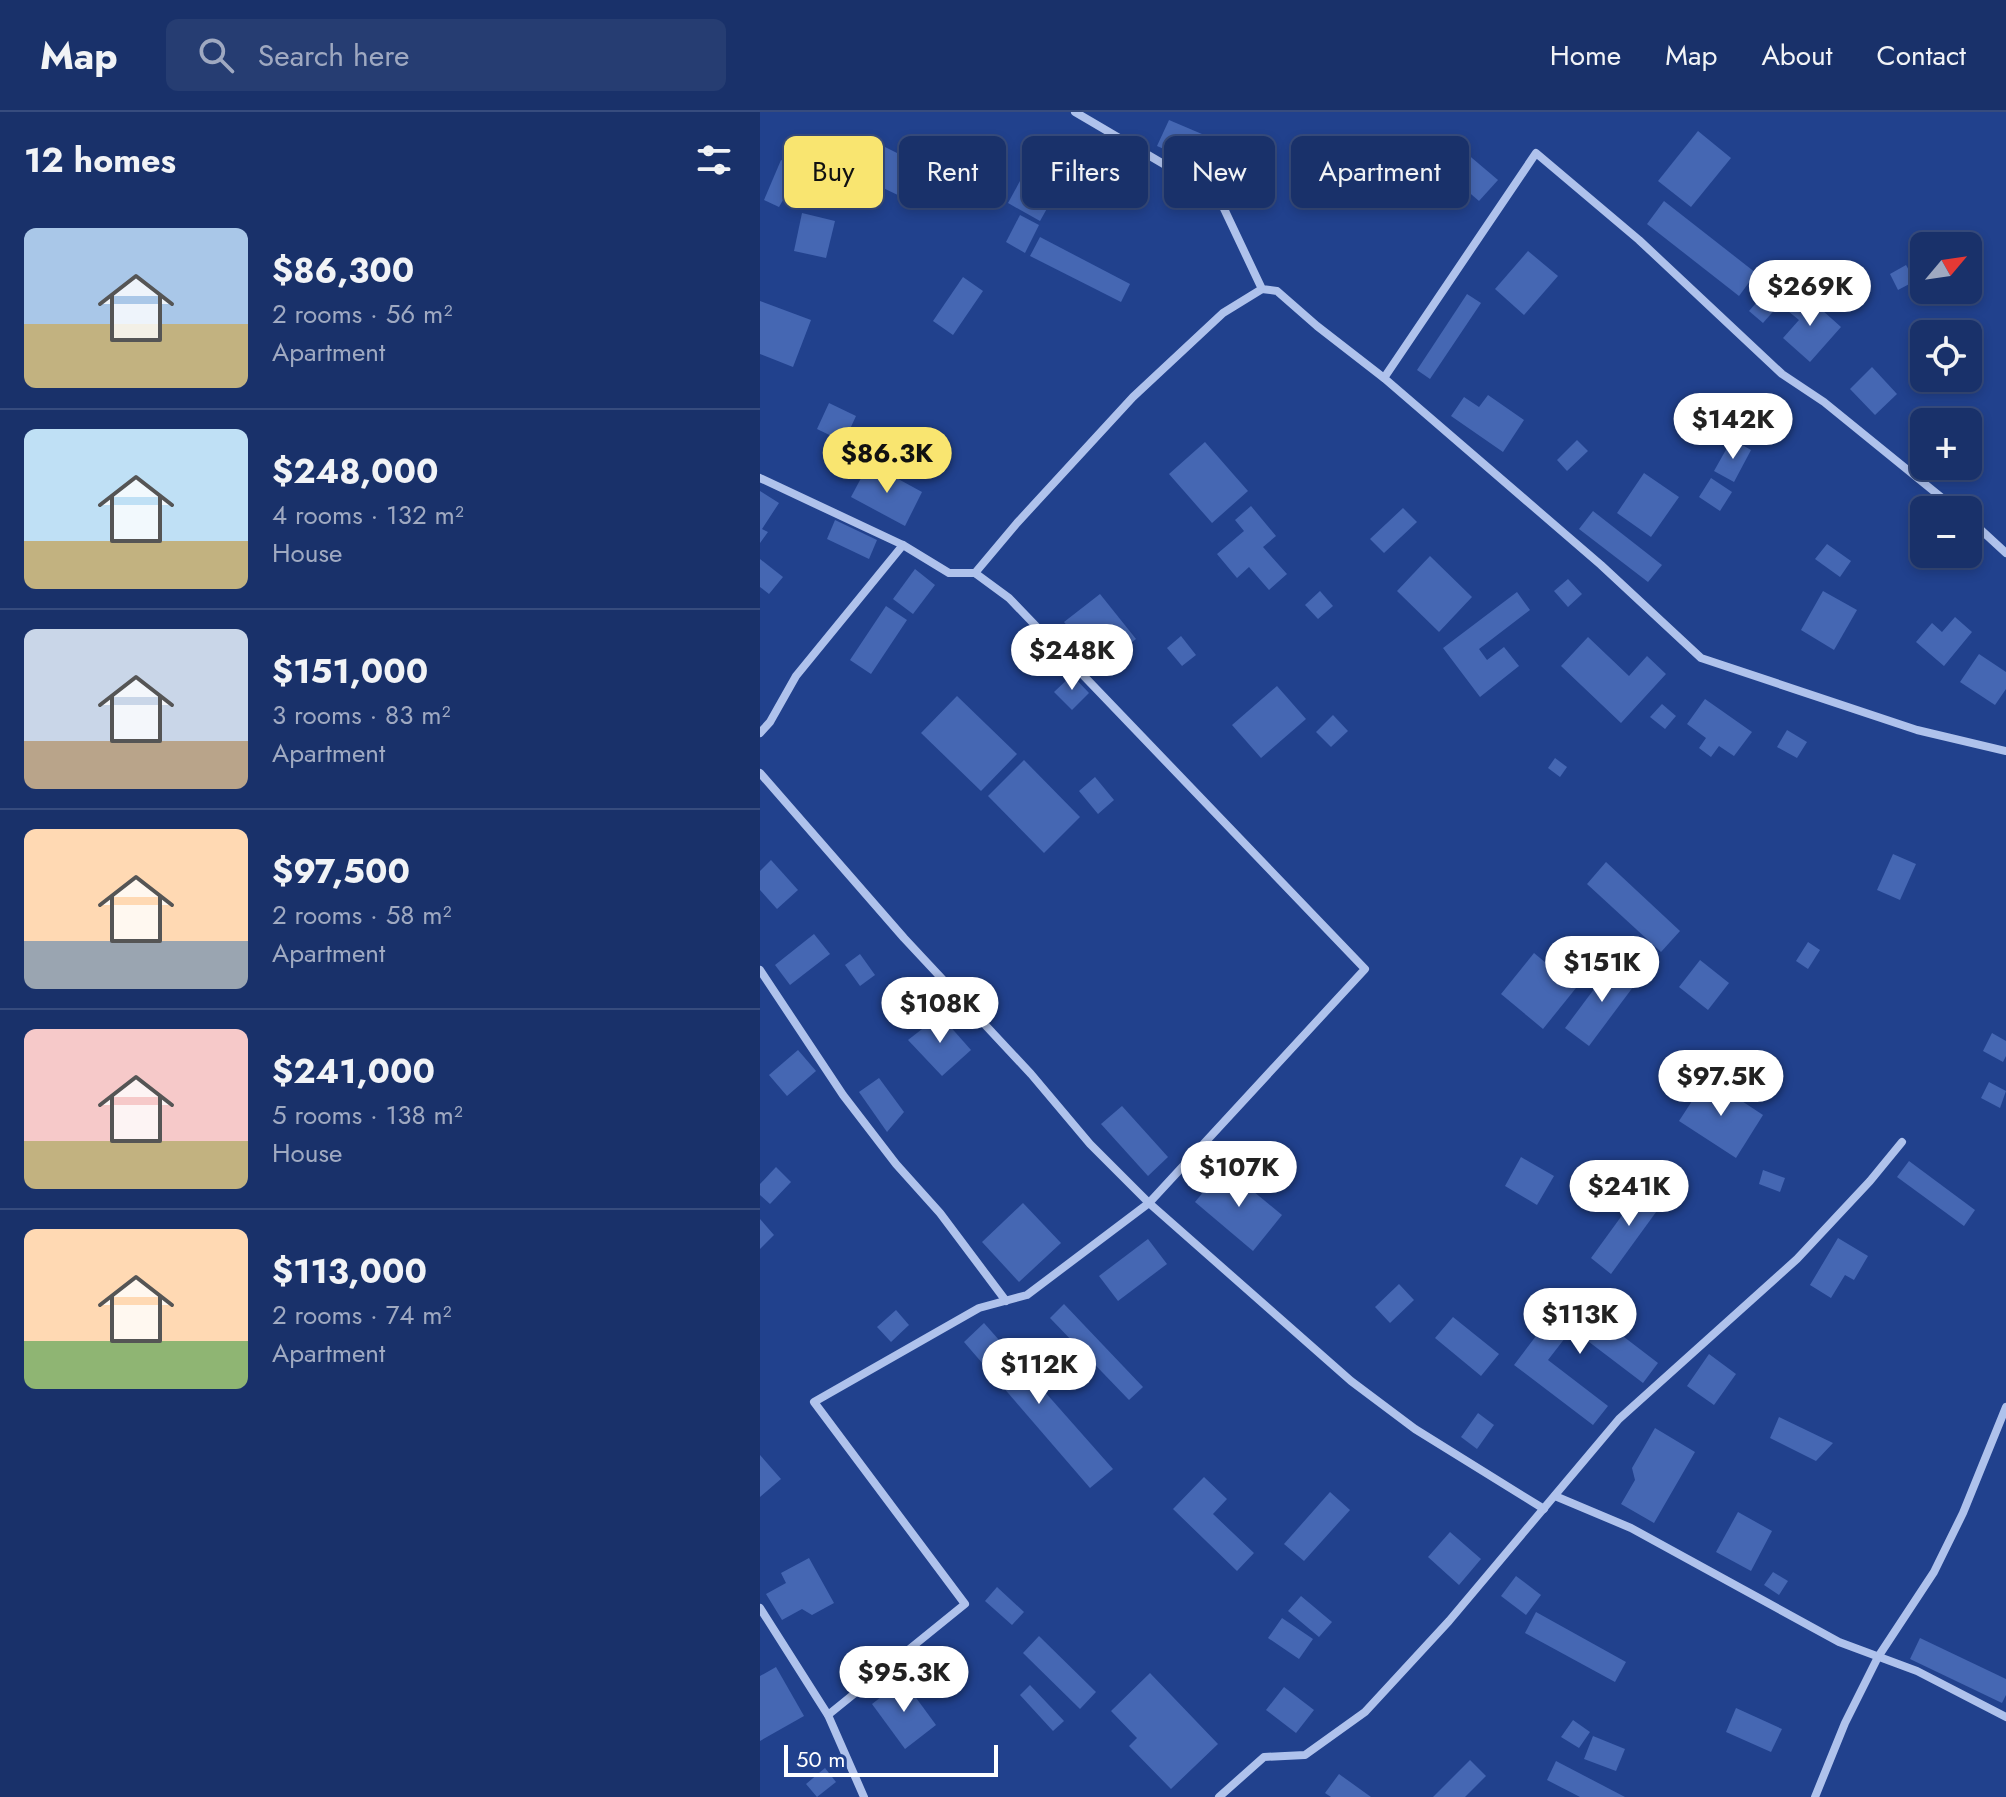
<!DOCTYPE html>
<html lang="en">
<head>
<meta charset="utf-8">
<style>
	:root { --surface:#19316a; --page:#263d72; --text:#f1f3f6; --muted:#9fa9c1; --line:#374c7e; --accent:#f9e570 }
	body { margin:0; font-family:Jost,sans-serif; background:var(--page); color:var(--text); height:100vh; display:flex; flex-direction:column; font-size:30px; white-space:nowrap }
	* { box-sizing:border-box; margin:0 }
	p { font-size:26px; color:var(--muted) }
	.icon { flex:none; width:44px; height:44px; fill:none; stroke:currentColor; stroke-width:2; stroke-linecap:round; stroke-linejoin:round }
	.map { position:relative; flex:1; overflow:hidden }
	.sheet { display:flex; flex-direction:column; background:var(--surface); width:760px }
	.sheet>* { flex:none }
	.top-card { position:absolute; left:24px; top:24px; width:760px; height:72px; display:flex; gap:16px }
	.needle { width:52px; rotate:61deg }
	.controls { position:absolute; left:1150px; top:120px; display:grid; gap:16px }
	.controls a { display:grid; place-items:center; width:72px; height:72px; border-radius:12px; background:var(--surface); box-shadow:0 4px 12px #0003,0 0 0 2px var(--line); font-size:40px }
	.scale { position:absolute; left:24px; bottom:20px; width:214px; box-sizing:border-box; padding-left:8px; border:4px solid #fff; border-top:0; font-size:22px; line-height:28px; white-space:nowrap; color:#fff; -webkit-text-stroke:6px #21418d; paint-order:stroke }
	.price { position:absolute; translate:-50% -68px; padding:0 18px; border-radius:28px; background:#fff; color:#222; font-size:26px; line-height:52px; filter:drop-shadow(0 2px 4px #0008) }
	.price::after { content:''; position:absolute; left:50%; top:48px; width:24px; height:18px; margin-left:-12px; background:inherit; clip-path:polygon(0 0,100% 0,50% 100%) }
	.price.current { background:var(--accent); color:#111 }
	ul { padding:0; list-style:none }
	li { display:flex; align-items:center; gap:24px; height:200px; padding:0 24px }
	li+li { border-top:2px solid var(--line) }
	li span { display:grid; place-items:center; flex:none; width:224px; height:160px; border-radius:12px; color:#555 }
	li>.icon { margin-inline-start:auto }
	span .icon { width:96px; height:96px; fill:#fffc; stroke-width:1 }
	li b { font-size:34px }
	h2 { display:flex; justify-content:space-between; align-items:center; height:96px; padding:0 24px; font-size:34px }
	.pill { padding:0 28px; border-radius:12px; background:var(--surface); box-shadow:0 4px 12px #0003,0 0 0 2px var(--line); font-size:28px; line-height:72px }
	.pill.current { background:var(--accent); color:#111 }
	header { display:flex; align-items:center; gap:48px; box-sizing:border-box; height:112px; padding:0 40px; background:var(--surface); border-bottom:2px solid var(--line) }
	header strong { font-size:38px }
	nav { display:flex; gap:44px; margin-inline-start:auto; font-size:28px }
	.search { width:560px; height:72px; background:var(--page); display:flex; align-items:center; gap:20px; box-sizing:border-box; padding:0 28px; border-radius:12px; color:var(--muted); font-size:30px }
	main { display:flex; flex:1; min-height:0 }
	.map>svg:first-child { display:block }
</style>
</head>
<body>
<header>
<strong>Map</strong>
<div class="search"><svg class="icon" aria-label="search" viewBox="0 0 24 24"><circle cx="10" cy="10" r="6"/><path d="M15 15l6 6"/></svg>Search here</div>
<nav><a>Home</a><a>Map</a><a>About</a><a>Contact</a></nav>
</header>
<main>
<section class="sheet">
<h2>12 homes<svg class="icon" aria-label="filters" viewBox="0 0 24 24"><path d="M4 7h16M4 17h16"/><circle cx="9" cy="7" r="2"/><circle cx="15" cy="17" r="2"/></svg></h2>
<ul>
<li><span style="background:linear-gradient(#a9c7e8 60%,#c2b280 0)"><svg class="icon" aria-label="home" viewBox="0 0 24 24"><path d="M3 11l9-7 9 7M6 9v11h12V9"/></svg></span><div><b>$86,300</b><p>2 rooms · 56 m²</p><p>Apartment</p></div></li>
<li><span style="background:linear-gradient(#bfe0f5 70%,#c2b280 0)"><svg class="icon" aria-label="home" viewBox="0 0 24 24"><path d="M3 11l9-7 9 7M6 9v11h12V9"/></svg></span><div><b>$248,000</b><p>4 rooms · 132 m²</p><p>House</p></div></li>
<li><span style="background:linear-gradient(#c9d6e8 70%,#b9a48a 0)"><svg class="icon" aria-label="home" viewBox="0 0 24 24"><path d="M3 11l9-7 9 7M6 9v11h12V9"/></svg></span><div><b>$151,000</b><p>3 rooms · 83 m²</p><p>Apartment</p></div></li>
<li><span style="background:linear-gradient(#ffd9b3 70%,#9aa5b1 0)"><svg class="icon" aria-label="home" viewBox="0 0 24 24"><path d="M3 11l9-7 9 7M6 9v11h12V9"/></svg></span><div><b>$97,500</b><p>2 rooms · 58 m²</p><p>Apartment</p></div></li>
<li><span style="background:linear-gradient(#f6c9c9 70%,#c2b280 0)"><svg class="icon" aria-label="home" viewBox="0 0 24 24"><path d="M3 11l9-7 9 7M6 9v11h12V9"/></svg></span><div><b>$241,000</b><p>5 rooms · 138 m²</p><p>House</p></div></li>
<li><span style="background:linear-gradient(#ffd9b3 70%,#8fb573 0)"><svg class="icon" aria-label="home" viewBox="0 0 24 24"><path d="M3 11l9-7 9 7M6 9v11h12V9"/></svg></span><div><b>$113,000</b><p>2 rooms · 74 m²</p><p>Apartment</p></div></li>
</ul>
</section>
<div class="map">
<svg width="1246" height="1685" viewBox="0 0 1246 1685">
	<rect width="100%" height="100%" fill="#21418d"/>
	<g fill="#4567b3">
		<path d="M409,8L449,25L438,52L397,34Z"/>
		<path d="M938,19L971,46L931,95L898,69Z"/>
		<path d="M686,24L738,68L719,89L668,45Z"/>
		<path d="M283,27L316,45L280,109L248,91Z"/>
		<path d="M115,30L159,52L142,85L98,64Z"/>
		<path d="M21,48L41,57L19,95L4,88Z"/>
		<path d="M904,89L996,161L979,184L887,112Z"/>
		<path d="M42,101L75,109L66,146L34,139Z"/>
		<path d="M260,103L279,113L265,141L246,130Z"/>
		<path d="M280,125L370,172L361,190L270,144Z"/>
		<path d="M768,139L798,164L764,203L735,177Z"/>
		<path d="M1146,153L1155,169L1138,178L1130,162Z"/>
		<path d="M203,165L223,179L193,223L173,209Z"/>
		<path d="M1043,181L1081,215L1050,250L1023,226L1039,208L1028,199Z"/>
		<path d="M707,182L721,191L670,267L657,258Z"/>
		<path d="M1004,182L1018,194L1003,211L989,199Z"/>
		<path d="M0,189L51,208L33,255L0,242Z"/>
		<path d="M1112,255L1137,282L1115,303L1090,277Z"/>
		<path d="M728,283L764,308L743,340L691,304L704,285L719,295Z"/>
		<path d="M69,291L96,304L84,330L57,317Z"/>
		<path d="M972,327L991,338L974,370L954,359Z"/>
		<path d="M817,328L828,339L807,359L797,348Z"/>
		<path d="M445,330L488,379L452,411L409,362Z"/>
		<path d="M109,351L162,380L145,414L91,385Z"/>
		<path d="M884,361L919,385L891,425L857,401Z"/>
		<path d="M951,366L972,380L960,399L939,385Z"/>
		<path d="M0,379L19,391L2,417L8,420L0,431Z"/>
		<path d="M491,394L516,424L503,435L527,462L509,478L489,455L477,466L457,442L484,419L475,408Z"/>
		<path d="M643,396L657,410L624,441L610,427Z"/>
		<path d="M833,399L902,453L888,470L819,417Z"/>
		<path d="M75,408L117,428L109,447L67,427Z"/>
		<path d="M1067,432L1091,449L1080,465L1055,447Z"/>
		<path d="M670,444L712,485L679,520L637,479Z"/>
		<path d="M0,447L23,465L9,482L0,475Z"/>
		<path d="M155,457L175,473L153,502L133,487Z"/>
		<path d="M808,467L822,482L808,495L794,479Z"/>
		<path d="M560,479L573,494L558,507L545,493Z"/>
		<path d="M1063,479L1097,498L1074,538L1041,518Z"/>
		<path d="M757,480L770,498L719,537L727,548L744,535L759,554L720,585L683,536Z"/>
		<path d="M340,482L376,527L340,555L304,510Z"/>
		<path d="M126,494L147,508L111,562L90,548Z"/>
		<path d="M1195,505L1212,520L1184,554L1156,530L1172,511L1182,520Z"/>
		<path d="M421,524L436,543L422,554L407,536Z"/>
		<path d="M828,525L869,564L887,544L906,562L861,611L801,554Z"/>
		<path d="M1219,542L1246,560V577L1235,593L1200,570Z"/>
		<path d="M312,563L329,581L312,598L294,580Z"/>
		<path d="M517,574L546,607L501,646L472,613Z"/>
		<path d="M197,584L257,642L221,679L161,621Z"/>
		<path d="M945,587L992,620L974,644L959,634L951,645L939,636L946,626L927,612Z"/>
		<path d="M902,592L916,604L905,617L890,605Z"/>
		<path d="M573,603L588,619L571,635L556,620Z"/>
		<path d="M1027,618L1047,630L1037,646L1017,635Z"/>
		<path d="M795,646L807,655L800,665L788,656Z"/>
		<path d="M264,648L320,705L284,741L228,684Z"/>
		<path d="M335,665L354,688L338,702L319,679Z"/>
		<path d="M1133,742L1156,752L1140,788L1117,778Z"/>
		<path d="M11,748L38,778L17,797L0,778V759Z"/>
		<path d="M846,750L920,819L901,840L827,772Z"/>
		<path d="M54,822L70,842L30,873L15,853Z"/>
		<path d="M1048,830L1060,838L1048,857L1036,849Z"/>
		<path d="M774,841L816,876L783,917L741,882Z"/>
		<path d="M100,842L115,863L100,874L85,853Z"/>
		<path d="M940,848L969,871L948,898L919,875Z"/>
		<path d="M855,849L879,867L829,934L805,916Z"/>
		<path d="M180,903L211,938L182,964L148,928Z"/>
		<path d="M1232,921L1246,929V944L1243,950L1223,939Z"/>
		<path d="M38,938L56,959L27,984L9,963Z"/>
		<path d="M119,966L144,1000L127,1020L99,980Z"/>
		<path d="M947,966L1003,1003L976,1046L919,1009Z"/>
		<path d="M1229,970L1246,979L1240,996L1221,986Z"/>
		<path d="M362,994L408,1045L388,1064L341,1012Z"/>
		<path d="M761,1045L794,1064L777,1093L745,1074Z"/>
		<path d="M1149,1049L1215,1098L1204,1114L1137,1065Z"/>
		<path d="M16,1055L31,1070L10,1092L0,1083V1072Z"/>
		<path d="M464,1055L522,1103L493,1139L435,1090Z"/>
		<path d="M1003,1058L1025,1066L1020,1080L999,1072Z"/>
		<path d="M887,1069L907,1085L851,1162L831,1146Z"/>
		<path d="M263,1091L301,1131L259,1170L222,1130Z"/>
		<path d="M0,1107L14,1123L0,1137Z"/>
		<path d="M1078,1126L1108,1144L1094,1168L1085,1163L1071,1186L1050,1173Z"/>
		<path d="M388,1127L407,1152L358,1189L339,1164Z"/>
		<path d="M639,1172L654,1188L630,1211L615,1195Z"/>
		<path d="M808,1182L898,1251L883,1271L812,1217L788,1248L848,1294L833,1313L754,1253Z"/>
		<path d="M304,1192L383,1275L369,1288L290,1206Z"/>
		<path d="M136,1198L149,1213L131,1230L117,1215Z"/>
		<path d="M693,1205L739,1242L721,1264L675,1226Z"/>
		<path d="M224,1211L353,1357L330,1376L204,1230Z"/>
		<path d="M949,1242L976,1262L954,1293L927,1274Z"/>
		<path d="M718,1301L734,1313L717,1337L701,1325Z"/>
		<path d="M1019,1305L1073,1331L1056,1349L1010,1326Z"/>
		<path d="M895,1316L935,1340L894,1411L861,1392L875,1368L872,1356Z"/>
		<path d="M0,1343L21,1367L0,1385Z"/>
		<path d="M444,1365L467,1387L453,1402L494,1441L477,1459L413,1397Z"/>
		<path d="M570,1380L590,1398L544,1449L524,1432Z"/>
		<path d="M978,1400L1012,1419L991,1459L956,1440Z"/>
		<path d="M690,1420L721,1447L699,1473L668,1445Z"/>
		<path d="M49,1446L74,1491L52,1503L42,1497L22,1508L6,1482L26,1471L21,1461Z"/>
		<path d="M1013,1460L1028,1469L1019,1483L1004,1473Z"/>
		<path d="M756,1464L781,1483L766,1503L741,1484Z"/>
		<path d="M237,1475L264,1500L252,1513L225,1489Z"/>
		<path d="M541,1484L572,1510L559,1525L528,1499Z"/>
		<path d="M776,1500L866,1550L855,1570L765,1521Z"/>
		<path d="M522,1506L553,1527L539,1547L508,1526Z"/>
		<path d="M279,1524L336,1580L320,1597L263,1541Z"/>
		<path d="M1160,1526L1246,1567V1583L1242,1591L1150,1547Z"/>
		<path d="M16,1555L44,1604L0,1629V1564Z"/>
		<path d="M390,1561L458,1632L411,1677L369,1634L377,1626L351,1599Z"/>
		<path d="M143,1568L176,1613L145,1637L112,1592Z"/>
		<path d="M270,1573L304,1609L293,1619L260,1583Z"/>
		<path d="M524,1575L554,1598L536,1621L506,1598Z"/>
		<path d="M976,1596L1022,1617L1011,1640L966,1620Z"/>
		<path d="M813,1608L830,1620L819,1636L801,1625Z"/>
		<path d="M833,1624L865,1637L856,1659L824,1647Z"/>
		<path d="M710,1648L726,1664L705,1685H673Z"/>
		<path d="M796,1649L865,1685H820L787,1668Z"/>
		<path d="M65,1656L76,1670L57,1685L46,1672Z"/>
		<path d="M579,1662L611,1685H571L565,1681Z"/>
	</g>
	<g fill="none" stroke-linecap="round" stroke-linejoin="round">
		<g stroke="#afc2ec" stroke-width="8">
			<path d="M315,0L458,84L502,177L517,179L557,214L624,266L841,453L941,546L1157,618L1246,639"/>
			<path d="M624,266L776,41L879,128L1022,262L1064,290L1197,398"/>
			<path d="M0,366L143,433L189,461H215L249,486L605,857L389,1091L267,1183L219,1196L54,1290L205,1492L68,1603"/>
			<path d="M1208,406L1246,441"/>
			<path d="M215,461L257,411L373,285L463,201L502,177"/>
			<path d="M0,621L10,610L36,564L143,433"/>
			<path d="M0,661L144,826L271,962L330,1032L389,1091L591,1269L655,1317L784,1397"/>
			<path d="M0,858L83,983L136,1052L180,1101L246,1189"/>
			<path d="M795,1384L871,1416L1079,1530L1157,1559L1246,1605"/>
			<path d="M0,1496L68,1603L104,1685"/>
			<path d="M459,1685L504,1645L545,1643L605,1600L689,1509L859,1307L1037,1147L1110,1069L1142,1030"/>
			<path d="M1055,1685L1085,1611L1118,1545L1174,1460L1203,1401L1246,1295"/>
		</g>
	</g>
</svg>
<div class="controls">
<a><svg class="needle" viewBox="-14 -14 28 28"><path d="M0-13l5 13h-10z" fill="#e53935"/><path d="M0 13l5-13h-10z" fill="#9fa9c1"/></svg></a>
<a><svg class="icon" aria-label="locate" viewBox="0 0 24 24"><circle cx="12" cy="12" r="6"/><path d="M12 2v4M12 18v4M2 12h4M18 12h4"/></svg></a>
<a>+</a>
<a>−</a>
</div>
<div class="scale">50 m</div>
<b class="price" style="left:1050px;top:216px">$269K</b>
<b class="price" style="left:973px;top:349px">$142K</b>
<b class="price current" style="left:127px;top:383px">$86.3K</b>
<b class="price" style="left:312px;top:580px">$248K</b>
<b class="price" style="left:842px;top:892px">$151K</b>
<b class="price" style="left:180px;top:933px">$108K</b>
<b class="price" style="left:961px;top:1006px">$97.5K</b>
<b class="price" style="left:479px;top:1097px">$107K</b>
<b class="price" style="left:869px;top:1116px">$241K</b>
<b class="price" style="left:820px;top:1244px">$113K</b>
<b class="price" style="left:279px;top:1294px">$112K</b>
<b class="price" style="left:144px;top:1602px">$95.3K</b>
<div class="top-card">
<a class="pill current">Buy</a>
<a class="pill">Rent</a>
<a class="pill">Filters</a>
<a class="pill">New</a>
<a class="pill">Apartment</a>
</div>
</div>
</main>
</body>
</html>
